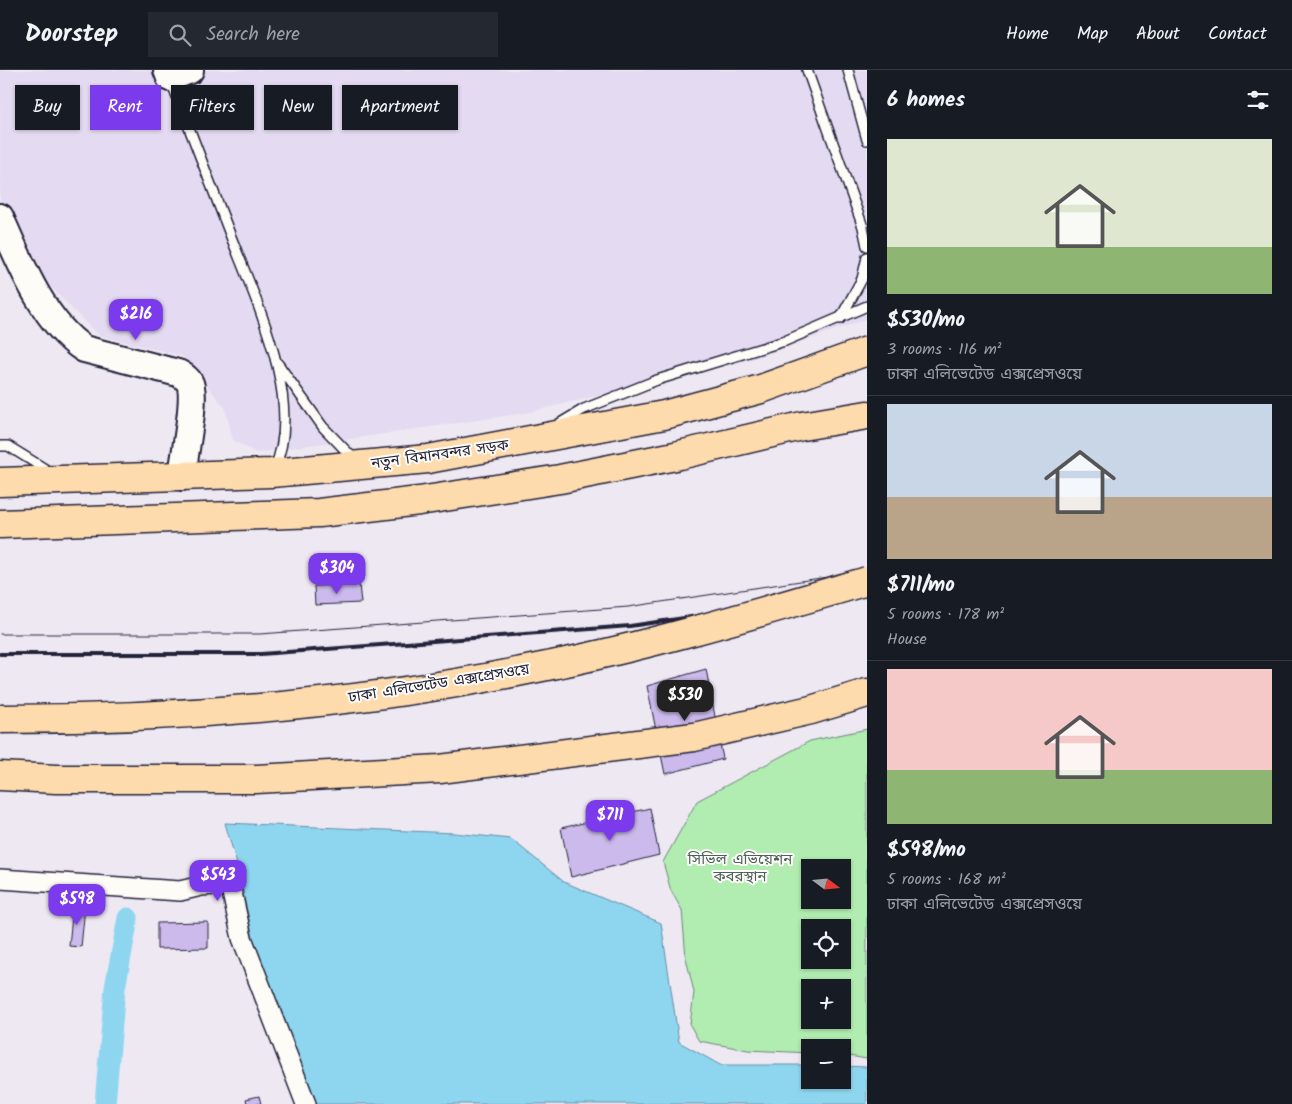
<!DOCTYPE html>
<html lang="en">
<head>
<meta charset="utf-8">
<style>
	:root { --surface:#171b24; --page:#242831; --text:#f1f3f6; --muted:#9ea1a6; --line:#363941; --accent:#7c3aed }
	body { margin:0; font-family:Kalam,"Noto Sans Bengali",sans-serif; background:var(--page); color:var(--text); height:100vh; display:flex; flex-direction:column; font-size:19px; white-space:nowrap }
	* { box-sizing:border-box; margin:0 }
	p { font-size:16px; color:var(--muted) }
	.icon { flex:none; width:28px; height:28px; fill:none; stroke:currentColor; stroke-width:2; stroke-linecap:round; stroke-linejoin:round }
	.map { position:relative; flex:1; overflow:hidden }
	.details { display:flex; flex-direction:column; background:var(--surface); width:425px }
	.details>* { flex:none }
	.hud { position:absolute; left:15px; top:15px; width:475px; height:45px; display:flex; gap:10px }
	.needle { width:32px; rotate:106deg }
	.buttons { position:absolute; left:801px; top:789px; display:grid; gap:10px }
	.buttons a { display:grid; place-items:center; width:50px; height:50px; border-radius:0px; background:var(--surface); box-shadow:0 1px 4px #0004; font-size:25px }
	.price { position:absolute; translate:-50% -42px; padding:0 11px; border-radius:10px; background:var(--accent); color:#fff; font-size:16px; line-height:32px; filter:drop-shadow(0 1px 2px #0008) }
	.price::after { content:''; position:absolute; left:50%; top:30px; width:15px; height:11px; margin-left:-8px; background:inherit; clip-path:polygon(0 0,100% 0,50% 100%) }
	.price.current { background:#222; color:#fff }
	ul { padding:0; list-style:none }
	li { display:grid; align-content:center; gap:10px; height:265px; padding:0 20px }
	li+li { border-top:1px solid var(--line) }
	li span { display:grid; place-items:center; height:155px; border-radius:0px; color:#555 }
	li>.icon { margin-inline-start:auto }
	span .icon { width:90px; height:90px; fill:#fffc; stroke-width:1 }
	li b { font-size:21px }
	h2 { display:flex; justify-content:space-between; align-items:center; height:60px; padding:0 20px; font-size:21px }
	.tag { padding:0 18px; border-radius:0px; background:var(--surface); box-shadow:0 1px 4px #0004; font-size:18px; line-height:45px }
	.tag.current { background:var(--accent); color:#fff }
	header { display:flex; align-items:center; gap:30px; box-sizing:border-box; height:70px; padding:0 25px; background:var(--surface); border-bottom:1px solid var(--line) }
	header strong { font-size:24px }
	nav { display:flex; gap:28px; margin-inline-start:auto; font-size:18px }
	.search { width:350px; height:45px; background:var(--page); display:flex; align-items:center; gap:12px; box-sizing:border-box; padding:0 18px; border-radius:0px; color:var(--muted); font-size:19px }
	main { display:flex; flex:1; min-height:0 }
	.map>svg:first-child { display:block }
</style>
</head>
<body>
<header>
<strong>Doorstep</strong>
<div class="search"><svg class="icon" aria-label="search" viewBox="0 0 24 24"><circle cx="10" cy="10" r="6"/><path d="M15 15l6 6"/></svg>Search here</div>
<nav><a>Home</a><a>Map</a><a>About</a><a>Contact</a></nav>
</header>
<main>
<div class="map">
<svg width="867" height="1034" viewBox="0 0 867 1034">
	<rect width="100%" height="100%" fill="#eee8f3"/>
	<filter id="ink" filterUnits="userSpaceOnUse"><feTurbulence type="fractalNoise" baseFrequency=".02" numOctaves="2"/><feDisplacementMap in="SourceGraphic" scale="10" xChannelSelector="R" yChannelSelector="G"/><feConvolveMatrix kernelMatrix="1 2 1 2 8 2 1 2 1" color-interpolation-filters="sRGB"/></filter>
	<g filter="url(#ink)">
		<path fill="#e4daf1" d="M0,0H867V249L755,288L525,343L256,383L233,370L225,337L182,286L98,265L32,198L0,131Z"/>
		<path fill="#b1ecb1" stroke="#6a8776" fill-rule="evenodd" d="M867,659V989L843,985L842,978H810V983L748,980L699,971L690,955L694,922L686,888L682,840L671,821L663,792L697,731L810,671ZM810,798H842V830H810ZM810,858H842V890H810ZM810,918H842V950H810Z"/>
		<path fill="#8ed6ef" stroke="#638ea7" d="M225,753L454,763L511,769L564,812L661,853L679,972L720,995H810V1010H842L843,996L867,997V1034H316L255,877L236,791Z"/>
		<g fill="none" stroke-linecap="round" stroke-linejoin="round">
			<path stroke="#8ed6ef" stroke-width="21" d="M105,1034L115,918L128,848"/>
		</g>
		<g fill="#cbbaeb" stroke="#22223b">
			<path d="M359,514L361,533L315,535L314,516Z"/>
			<path d="M706,599L723,689L665,704L647,616Z"/>
			<path d="M650,738L659,785L571,807L561,758Z"/>
			<path d="M73,836L85,837L81,877L69,876Z"/>
			<path d="M208,852V878L157,879V853Z"/>
			<path d="M259,1026L261,1034H247L246,1029Z"/>
		</g>
		<g fill="none" stroke-linecap="round" stroke-linejoin="round">
			<g stroke="#22223b" stroke-width="12">
				<g id="service">
					<path d="M807,0L863,157L867,176"/>
					<path d="M848,0L867,70"/>
					<path d="M171,11C190,60 209,110 228,159C253,225 306,331 274,399"/>
					<path d="M840,249L862,209L867,187"/>
					<path d="M276,291L323,357L355,390"/>
					<path d="M557,355L584,339L657,310L785,271L867,236"/>
					<path d="M0,376H8L50,402"/>
				</g>
			</g>
			<g stroke="#22223b" stroke-width="22">
				<path id="minor" d="M0,809L180,821L201,816L230,814L242,868L306,1034"/>
			</g>
			<g stroke="#22223b" stroke-width="30">
				<g id="secondary">
					<path d="M167,0L170,8L190,0"/>
					<path d="M0,147C19,190 43,252 84,279L178,303C184,306 190,310 191,317C195,336 184,385 182,407"/>
				</g>
			</g>
			<g stroke="#22223b" stroke-width="31">
				<g id="trunk">
					<path d="M0,412L271,403L428,389L664,345L761,319L867,281"/>
					<path d="M0,454L319,443L419,431L560,409L675,386L802,356L867,345"/>
				</g>
			</g>
			<g stroke="#22223b" stroke-width="31">
				<path id="motorway" d="M0,706L56,709H256L440,699L694,667L811,640L867,623"/>
			</g>
			<use href="#service" stroke="#fdfcf7" stroke-width="9"/>
			<use href="#minor" stroke="#fdfcf7" stroke-width="19"/>
			<use href="#secondary" stroke="#fdfcf7" stroke-width="26"/>
			<use href="#trunk" stroke="#fedbac" stroke-width="28"/>
			<use href="#motorway" stroke="#fedbac" stroke-width="28"/>
			<path stroke="#22223b" stroke-width="1" d="M0,564H260L628,537L867,501"/>
			<path stroke="#22223b" stroke-width="4" d="M0,584H261L630,556L867,521"/>
			<g stroke="#22223b" stroke-width="31" stroke-linecap="butt">
				<path id="motorway-bridge" d="M0,649C180,649 361,634 537,598C649,576 758,543 867,511"/>
			</g>
			<use href="#motorway-bridge" stroke="#fedbac" stroke-width="28"/>
		</g>
	</g>
	<g text-anchor="middle" dominant-baseline="central" stroke-width="4" stroke-linejoin="round" paint-order="stroke">
		<g font-size="15" fill="#22223b" stroke="#fdfcf7">
			<text transform="translate(440 385) rotate(-8)">নতুন বিমানবন্দর সড়ক</text>
			<text transform="translate(439 614) rotate(-9)">ঢাকা এলিভেটেড এক্সপ্রেসওয়ে</text>
		</g>
		<g font-size="15" fill="#4d5f5e" stroke="#fdfcf7">
			<text x="740" y="790">সিভিল এভিয়েশন<tspan x="740" dy="17">কবরস্থান</tspan></text>
		</g>
	</g>
</svg>
<div class="buttons">
<a><svg class="needle" viewBox="-14 -14 28 28"><path d="M0-13l5 13h-10z" fill="#e53935"/><path d="M0 13l5-13h-10z" fill="#9ea1a6"/></svg></a>
<a><svg class="icon" aria-label="locate" viewBox="0 0 24 24"><circle cx="12" cy="12" r="6"/><path d="M12 2v4M12 18v4M2 12h4M18 12h4"/></svg></a>
<a>+</a>
<a>−</a>
</div>
<b class="price" style="left:136px;top:271px">$216</b>
<b class="price" style="left:337px;top:525px">$304</b>
<b class="price current" style="left:685px;top:652px">$530</b>
<b class="price" style="left:610px;top:772px">$711</b>
<b class="price" style="left:218px;top:832px">$543</b>
<b class="price" style="left:77px;top:856px">$598</b>
<div class="hud">
<a class="tag">Buy</a>
<a class="tag current">Rent</a>
<a class="tag">Filters</a>
<a class="tag">New</a>
<a class="tag">Apartment</a>
</div>
</div>
<section class="details">
<h2>6 homes<svg class="icon" aria-label="filters" viewBox="0 0 24 24"><path d="M4 7h16M4 17h16"/><circle cx="9" cy="7" r="2"/><circle cx="15" cy="17" r="2"/></svg></h2>
<ul>
<li><span style="background:linear-gradient(#dfe7d0 70%,#8fb573 0)"><svg class="icon" aria-label="home" viewBox="0 0 24 24"><path d="M3 11l9-7 9 7M6 9v11h12V9"/></svg></span><div><b>$530/mo</b><p>3 rooms · 116 m²</p><p>ঢাকা এলিভেটেড এক্সপ্রেসওয়ে</p></div></li>
<li><span style="background:linear-gradient(#c9d6e8 60%,#b9a48a 0)"><svg class="icon" aria-label="home" viewBox="0 0 24 24"><path d="M3 11l9-7 9 7M6 9v11h12V9"/></svg></span><div><b>$711/mo</b><p>5 rooms · 178 m²</p><p>House</p></div></li>
<li><span style="background:linear-gradient(#f6c9c9 65%,#8fb573 0)"><svg class="icon" aria-label="home" viewBox="0 0 24 24"><path d="M3 11l9-7 9 7M6 9v11h12V9"/></svg></span><div><b>$598/mo</b><p>5 rooms · 168 m²</p><p>ঢাকা এলিভেটেড এক্সপ্রেসওয়ে</p></div></li>
</ul>
</section>
</main>
</body>
</html>
